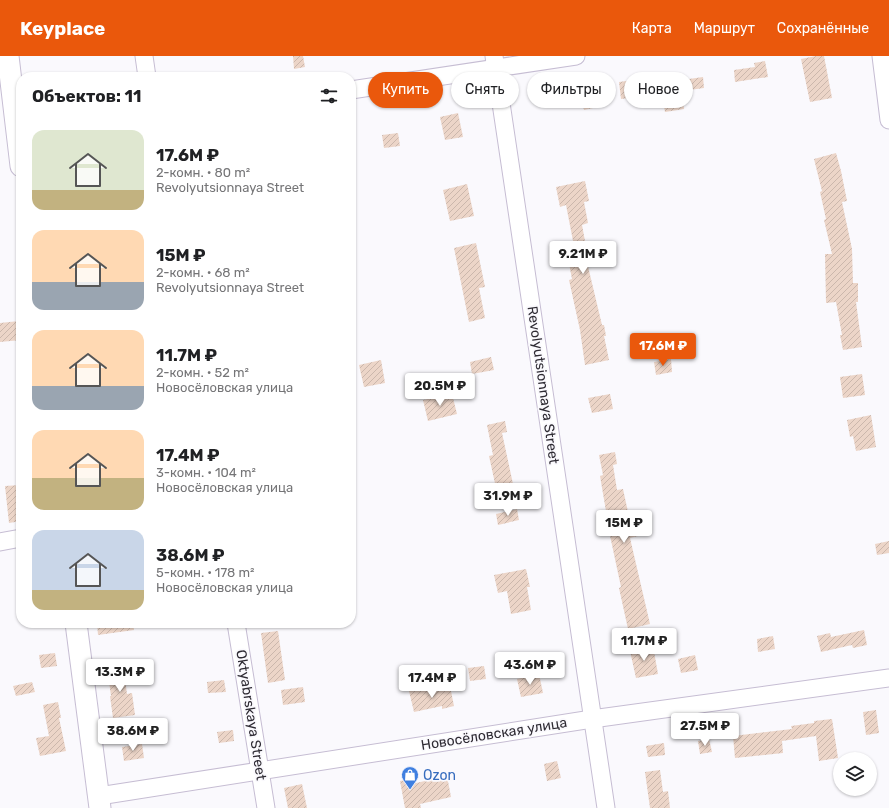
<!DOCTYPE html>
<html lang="ru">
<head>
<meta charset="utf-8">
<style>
	:root { --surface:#fff; --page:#f6f6f6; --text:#202124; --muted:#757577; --accent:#ea580c }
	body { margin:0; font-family:Rubik,sans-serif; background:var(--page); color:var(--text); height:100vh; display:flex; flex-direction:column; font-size:15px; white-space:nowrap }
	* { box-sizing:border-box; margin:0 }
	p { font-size:13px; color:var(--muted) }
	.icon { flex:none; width:22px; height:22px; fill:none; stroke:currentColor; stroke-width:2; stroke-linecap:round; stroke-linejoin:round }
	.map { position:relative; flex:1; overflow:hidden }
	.details { position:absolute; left:16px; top:16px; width:340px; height:556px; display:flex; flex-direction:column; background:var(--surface); border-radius:16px; box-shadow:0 1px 3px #0004 }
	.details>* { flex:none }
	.banner { position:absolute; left:368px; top:16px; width:380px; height:36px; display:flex; gap:8px }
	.tools { position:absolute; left:833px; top:696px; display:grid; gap:8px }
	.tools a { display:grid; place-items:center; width:44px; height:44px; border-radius:50%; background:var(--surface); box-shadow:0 1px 3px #0004; font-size:20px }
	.price { position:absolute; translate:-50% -34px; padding:0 9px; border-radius:4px; background:#fff; color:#222; font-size:13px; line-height:26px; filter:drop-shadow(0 1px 2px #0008) }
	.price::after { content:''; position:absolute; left:50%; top:24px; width:12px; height:9px; margin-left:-6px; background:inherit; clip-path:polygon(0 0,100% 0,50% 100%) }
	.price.on { background:var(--accent); color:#fff }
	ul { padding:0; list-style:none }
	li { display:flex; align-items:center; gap:12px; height:100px; padding:0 16px }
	li span { display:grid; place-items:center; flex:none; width:112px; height:80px; border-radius:12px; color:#555 }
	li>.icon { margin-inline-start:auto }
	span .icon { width:48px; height:48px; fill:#fffc; stroke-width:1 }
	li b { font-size:17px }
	h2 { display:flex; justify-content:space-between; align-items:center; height:48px; padding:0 16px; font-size:17px }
	.chip { padding:0 14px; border-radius:18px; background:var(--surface); box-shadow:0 1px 3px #0004; font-size:14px; line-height:36px }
	.chip.on { background:var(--accent); color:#fff }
	header { display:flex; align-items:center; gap:24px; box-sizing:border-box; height:56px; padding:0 20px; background:var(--accent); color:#fff }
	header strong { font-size:19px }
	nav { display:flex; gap:22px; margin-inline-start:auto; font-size:14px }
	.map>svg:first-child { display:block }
</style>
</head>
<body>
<header>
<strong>Keyplace</strong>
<nav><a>Карта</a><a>Маршрут</a><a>Сохранённые</a></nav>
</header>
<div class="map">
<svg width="889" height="752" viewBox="0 0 889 752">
	<defs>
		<pattern id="building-hatch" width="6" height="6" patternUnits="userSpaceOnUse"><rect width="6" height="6" fill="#ecd5c8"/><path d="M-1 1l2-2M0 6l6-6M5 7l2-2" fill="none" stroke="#cbb7ac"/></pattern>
	</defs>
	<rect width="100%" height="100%" fill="#faf9fd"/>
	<g fill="url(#building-hatch)">
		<path d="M293,0H303L305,11L294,13Z"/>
		<path d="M816,0H824L832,42L810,46L801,3Z"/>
		<path d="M765,5L768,21L735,26L734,14L755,11L754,7Z"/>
		<path d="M703,21L704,32L682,35L684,53L665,56L662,38L655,39L654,28Z"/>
		<path d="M634,24L636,41L621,43L619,26Z"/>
		<path d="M598,32L602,50L584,54L580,35Z"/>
		<path d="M458,57L463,81L445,84L440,61Z"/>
		<path d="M398,77L400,90L384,92L382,79Z"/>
		<path d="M836,97L841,115L847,145L842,146L852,193L853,227H858V246H856L862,291L843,294L840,279H842L836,246L826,247L825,198H832L824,164L826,163L820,136L822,135L814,103Z"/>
		<path d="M585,125L589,145L584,146L588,167L582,169L588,201L586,202L602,269H604L606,280H604L609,304L585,309L580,274L569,224L572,223L566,192L574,190L566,149L560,151L556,131Z"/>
		<path d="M467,128L474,160L450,165L443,134Z"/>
		<path d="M476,187L485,231L479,232L485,262L469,266L454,192Z"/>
		<path d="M19,265L21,284L0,286V267Z"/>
		<path d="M491,301L494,314L472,318L470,306Z"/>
		<path d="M671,303L672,316L656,319L654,306Z"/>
		<path d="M381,304L385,327L364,331L359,309Z"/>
		<path d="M862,318L865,339L843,342L840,321Z"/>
		<path d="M452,338L457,358L428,365L423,344Z"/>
		<path d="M610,338L613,353L592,357L588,342Z"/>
		<path d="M871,359L876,391L856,395L853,380L850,381L847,364Z"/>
		<path d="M505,365L507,376L502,377L513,428L496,432L489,400L493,399L487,369Z"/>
		<path d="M615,396L617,408L613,409L617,434L623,433L628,456L641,454L646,478L630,482L650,568L628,573L619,532L621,531L606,461H607L600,420L603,419L599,399Z"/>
		<path d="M21,429V465L9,467L5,430Z"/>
		<path d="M517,453L519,464L498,469L496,458Z"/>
		<path d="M889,485V497L877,499L875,488Z"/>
		<path d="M526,513L530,531H527L531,554L511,558L507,535L498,537L494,519Z"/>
		<path d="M97,567H133L134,574L98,579Z"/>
		<path d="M864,574L867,589L853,592L852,589L821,596L817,580L830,577L831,581Z"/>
		<path d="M278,575L285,624L268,627L261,577Z"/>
		<path d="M773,580L775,593L758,596L757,583Z"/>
		<path d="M653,590L658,618L636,622L630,595Z"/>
		<path d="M55,597L57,610L41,612L39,599Z"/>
		<path d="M695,599L698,614L681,617L678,603Z"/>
		<path d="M123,609L127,638L132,637L135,659L113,662L110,640H111L107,611Z"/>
		<path d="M484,610L486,623L470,625L468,612Z"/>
		<path d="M539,618L543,637L521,641L517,623Z"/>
		<path d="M224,624L226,636L208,637L207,626Z"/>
		<path d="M32,626L35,636L16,640L13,630Z"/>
		<path d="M450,630L454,650L442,653V650L414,656L409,635L422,633V635Z"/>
		<path d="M303,631L305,646L283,649L281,634Z"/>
		<path d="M58,646L61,662H59L66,695L40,700L36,682L49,680L43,649Z"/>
		<path d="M876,654L879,677L866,679L863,656Z"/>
		<path d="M832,663L838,702L819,705L816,680L782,685L783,697L735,702L733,680L792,673L791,670L814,667V665Z"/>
		<path d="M233,674L234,685L219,687L217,676Z"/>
		<path d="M709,683L712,696L700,698L698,685Z"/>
		<path d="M664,687L665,699L648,701L646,690Z"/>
		<path d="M142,688L144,702L124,705L122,691Z"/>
		<path d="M557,705L561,722L547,725L544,708Z"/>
		<path d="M660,714L663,736L668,735L670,752H650L645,716Z"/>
		<path d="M447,720L451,741L420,748L421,752H405L400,725L415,722L416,727Z"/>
		<path d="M302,728L307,752H288L284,732Z"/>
	</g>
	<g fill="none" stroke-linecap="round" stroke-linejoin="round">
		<g stroke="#c6bdd3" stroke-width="19">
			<g id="minor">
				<path d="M144,0L147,21"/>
				<path d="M494,0L606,752"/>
				<path d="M881,0L889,64"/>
				<path d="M351,34L576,0"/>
				<path d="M0,486L21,482"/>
				<path d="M236,567L266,752"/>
				<path d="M99,740L592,663L889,622"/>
			</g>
		</g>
		<g stroke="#c6bdd3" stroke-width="23">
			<g id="tertiary">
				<path d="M8,0L21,110"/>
				<path d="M76,567L100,752"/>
			</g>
		</g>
		<use href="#minor" stroke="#fff" stroke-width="17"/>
		<use href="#tertiary" stroke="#fff" stroke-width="21"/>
	</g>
	<defs>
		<g id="shop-pin" transform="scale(0.9)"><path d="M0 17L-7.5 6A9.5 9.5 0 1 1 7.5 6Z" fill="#3f7fe0" stroke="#faf9fd"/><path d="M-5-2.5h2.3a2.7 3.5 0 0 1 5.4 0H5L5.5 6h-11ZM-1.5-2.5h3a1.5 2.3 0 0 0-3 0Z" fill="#fff"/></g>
	</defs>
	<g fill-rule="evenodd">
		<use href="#shop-pin" x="410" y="719"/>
	</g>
	<g text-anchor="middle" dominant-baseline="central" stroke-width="3.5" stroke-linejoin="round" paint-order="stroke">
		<g font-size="14" fill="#2f2c34" stroke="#faf9fd">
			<text transform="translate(543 329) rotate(82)">Revolyutsionnaya Street</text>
			<text transform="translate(251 659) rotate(81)">Oktyabrskaya Street</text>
			<text transform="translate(494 678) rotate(-9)">Новосёловская улица</text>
		</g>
		<g font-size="14" fill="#366cbe" stroke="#faf9fd" text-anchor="start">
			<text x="423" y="719">Ozon</text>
		</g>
	</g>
</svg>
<div class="tools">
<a><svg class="icon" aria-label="layers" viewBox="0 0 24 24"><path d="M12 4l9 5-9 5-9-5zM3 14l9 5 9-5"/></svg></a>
</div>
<b class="price" style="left:583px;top:219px">9.21M ₽</b>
<b class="price on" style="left:663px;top:311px">17.6M ₽</b>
<b class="price" style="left:440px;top:351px">20.5M ₽</b>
<b class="price" style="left:508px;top:461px">31.9M ₽</b>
<b class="price" style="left:624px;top:488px">15M ₽</b>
<b class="price" style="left:644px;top:606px">11.7M ₽</b>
<b class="price" style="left:530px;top:630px">43.6M ₽</b>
<b class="price" style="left:120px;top:637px">13.3M ₽</b>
<b class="price" style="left:432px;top:643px">17.4M ₽</b>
<b class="price" style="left:705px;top:691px">27.5M ₽</b>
<b class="price" style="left:133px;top:696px">38.6M ₽</b>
<div class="banner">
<a class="chip on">Купить</a>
<a class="chip">Снять</a>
<a class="chip">Фильтры</a>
<a class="chip">Новое</a>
</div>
<section class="details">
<h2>Объектов: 11<svg class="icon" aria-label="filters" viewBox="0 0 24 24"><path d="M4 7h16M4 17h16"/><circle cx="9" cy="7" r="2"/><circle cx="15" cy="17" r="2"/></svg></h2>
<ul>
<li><span style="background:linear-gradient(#dfe7d0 75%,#c2b280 0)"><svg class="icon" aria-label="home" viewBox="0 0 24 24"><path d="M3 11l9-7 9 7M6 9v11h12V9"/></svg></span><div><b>17.6M ₽</b><p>2-комн. · 80 m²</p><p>Revolyutsionnaya Street</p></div></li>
<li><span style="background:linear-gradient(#ffd9b3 65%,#9aa5b1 0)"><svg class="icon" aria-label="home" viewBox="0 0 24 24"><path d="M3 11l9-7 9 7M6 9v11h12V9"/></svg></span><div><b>15M ₽</b><p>2-комн. · 68 m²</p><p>Revolyutsionnaya Street</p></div></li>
<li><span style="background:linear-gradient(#ffd9b3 70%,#9aa5b1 0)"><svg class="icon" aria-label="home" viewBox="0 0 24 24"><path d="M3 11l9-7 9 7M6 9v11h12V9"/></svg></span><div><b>11.7M ₽</b><p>2-комн. · 52 m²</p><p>Новосёловская улица</p></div></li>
<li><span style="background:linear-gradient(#ffd9b3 60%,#c2b280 0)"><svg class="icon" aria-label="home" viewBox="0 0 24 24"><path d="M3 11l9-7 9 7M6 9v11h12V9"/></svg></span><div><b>17.4M ₽</b><p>3-комн. · 104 m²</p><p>Новосёловская улица</p></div></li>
<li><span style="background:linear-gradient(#c9d6e8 75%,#c2b280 0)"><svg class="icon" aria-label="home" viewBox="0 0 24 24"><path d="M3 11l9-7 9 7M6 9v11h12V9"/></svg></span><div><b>38.6M ₽</b><p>5-комн. · 178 m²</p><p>Новосёловская улица</p></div></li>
</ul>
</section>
</div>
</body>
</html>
